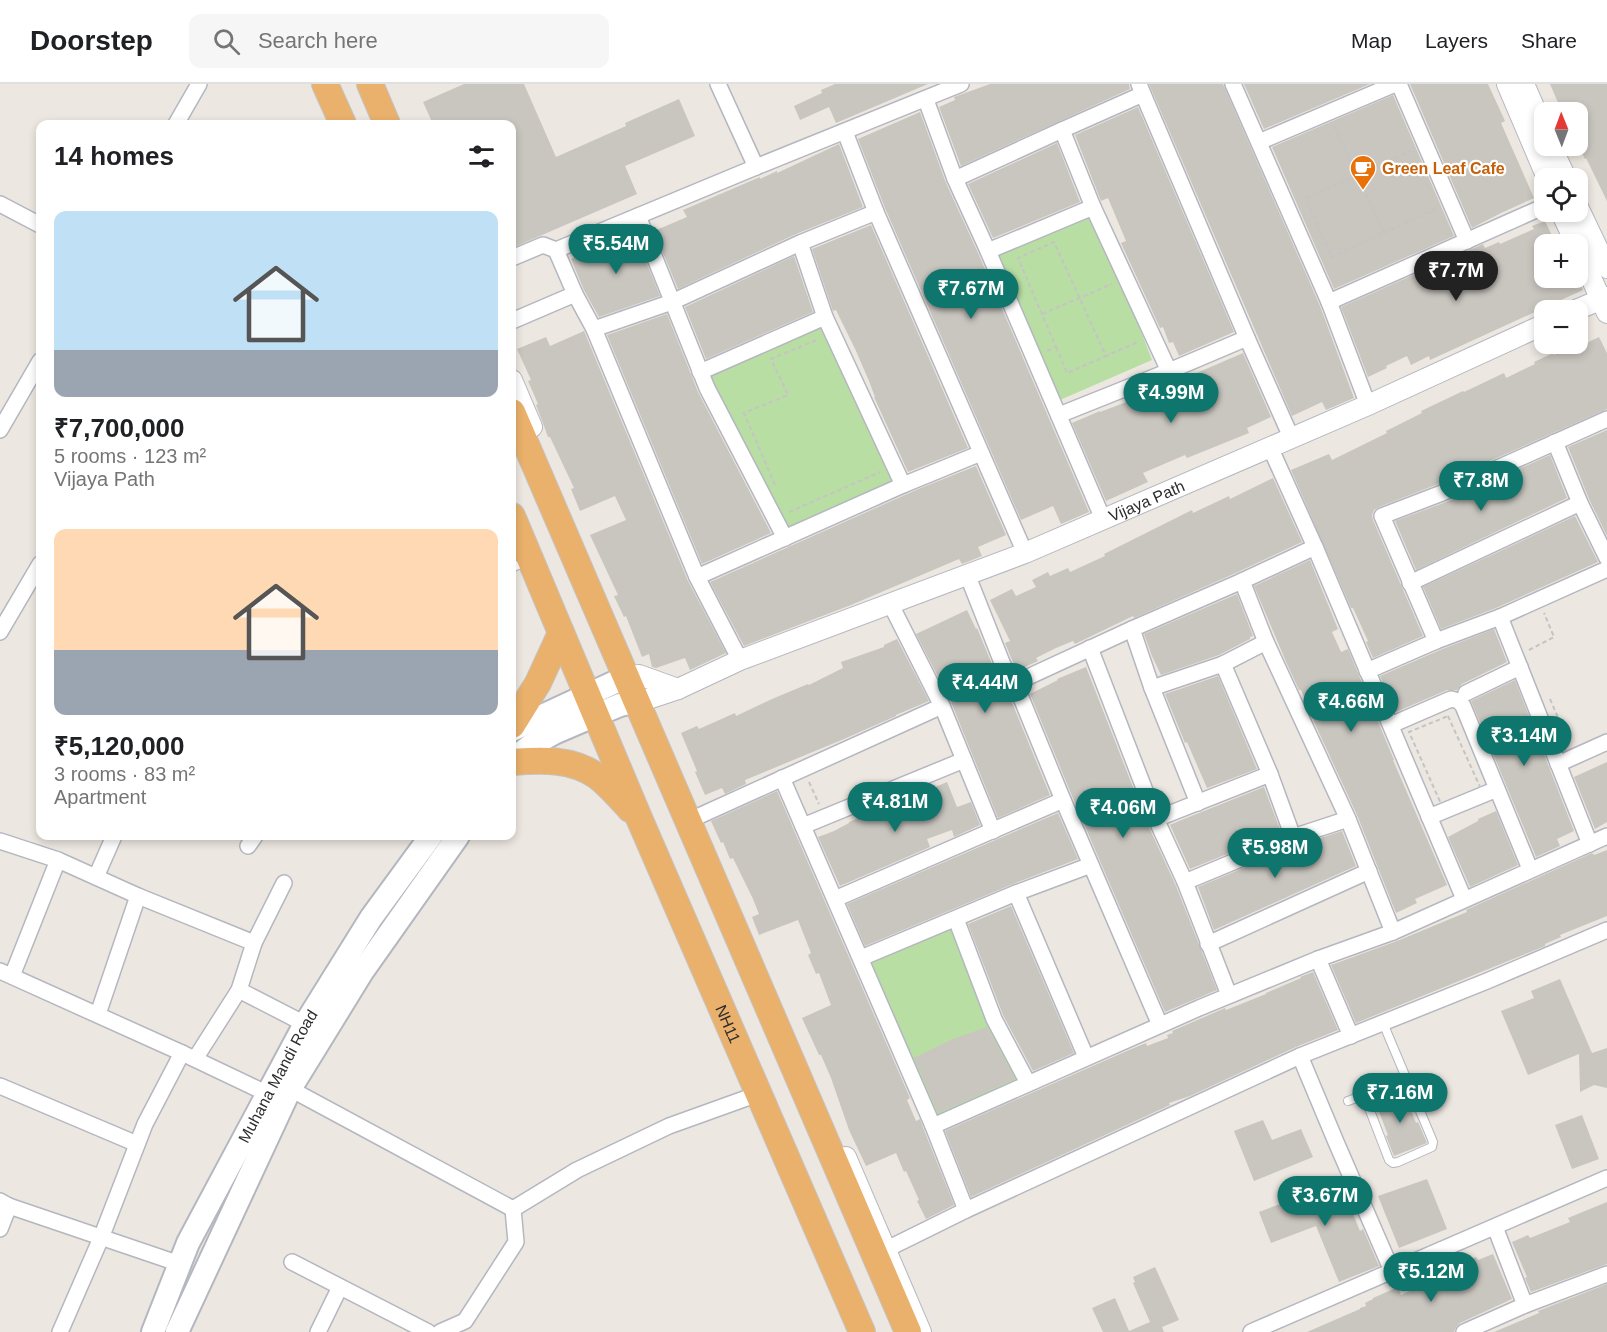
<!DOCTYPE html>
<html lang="en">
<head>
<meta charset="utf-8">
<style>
	:root { --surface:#fff; --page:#f6f6f6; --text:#202124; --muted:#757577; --line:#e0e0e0; --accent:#0f766e }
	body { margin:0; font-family:Arial,sans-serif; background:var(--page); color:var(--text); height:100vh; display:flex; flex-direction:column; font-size:22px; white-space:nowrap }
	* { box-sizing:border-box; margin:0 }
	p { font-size:20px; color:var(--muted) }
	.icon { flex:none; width:33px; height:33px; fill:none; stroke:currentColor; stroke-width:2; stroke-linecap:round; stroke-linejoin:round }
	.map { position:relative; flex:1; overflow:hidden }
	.side { position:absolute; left:36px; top:36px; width:480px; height:720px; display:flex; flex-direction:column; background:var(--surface); border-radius:12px; box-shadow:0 3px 9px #0003 }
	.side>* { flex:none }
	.needle { width:39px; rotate:359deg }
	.buttons { position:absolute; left:1534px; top:18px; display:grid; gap:12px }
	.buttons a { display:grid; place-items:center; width:54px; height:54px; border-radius:12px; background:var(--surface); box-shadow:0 3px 9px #0003; font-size:30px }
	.price { position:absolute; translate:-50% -51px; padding:0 14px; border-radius:21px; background:var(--accent); color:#fff; font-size:20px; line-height:39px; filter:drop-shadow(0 2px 3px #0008) }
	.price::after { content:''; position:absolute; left:50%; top:36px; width:18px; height:14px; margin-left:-9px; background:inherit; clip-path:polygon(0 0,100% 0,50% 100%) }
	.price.selected { background:#222; color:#fff }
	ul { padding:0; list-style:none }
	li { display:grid; align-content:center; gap:12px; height:318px; padding:0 18px }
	li span { display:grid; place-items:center; height:186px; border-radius:12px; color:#555 }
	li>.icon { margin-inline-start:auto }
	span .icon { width:108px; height:108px; fill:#fffc; stroke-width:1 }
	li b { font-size:26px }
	h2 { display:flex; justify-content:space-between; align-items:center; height:72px; padding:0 18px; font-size:26px }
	header { display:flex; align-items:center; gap:36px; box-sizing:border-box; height:84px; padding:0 30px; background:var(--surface); border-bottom:2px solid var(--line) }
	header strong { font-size:28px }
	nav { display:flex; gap:33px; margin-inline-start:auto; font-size:21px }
	.search { width:420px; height:54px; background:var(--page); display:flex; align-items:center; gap:15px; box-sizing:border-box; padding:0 21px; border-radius:12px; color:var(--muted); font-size:22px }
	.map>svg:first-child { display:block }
</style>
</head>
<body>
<header>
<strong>Doorstep</strong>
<div class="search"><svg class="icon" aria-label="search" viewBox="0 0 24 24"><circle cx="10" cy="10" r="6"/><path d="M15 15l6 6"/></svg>Search here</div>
<nav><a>Map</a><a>Layers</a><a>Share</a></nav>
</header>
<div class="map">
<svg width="1607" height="1248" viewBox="0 0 1607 1248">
	<rect width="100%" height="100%" fill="#ede7e1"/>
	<g fill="#b9dea3">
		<path d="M1093,123L1152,276L1060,316L992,170Z"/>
		<path d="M825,233L903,401L785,454L700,288Z"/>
		<path d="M956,835L1028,999L933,1042L861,874Z"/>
	</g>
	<g fill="#c9c5bf">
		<path d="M464,0H524L556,73L626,42L625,39L679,15L695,52L625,82L637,110L512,164V40H433L423,18Z"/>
		<path d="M835,0H928L836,39L829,23L800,36L794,22L822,9L821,6Z"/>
		<path d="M990,0H1129L1130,5L961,82L939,23L955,16L954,13Z"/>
		<path d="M1149,0H1223L1320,222L1354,314L1326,326L1322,318L1292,332Z"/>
		<path d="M1244,0H1370L1264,45Z"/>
		<path d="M1410,0H1488L1505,37L1501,39L1534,114L1501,129L1472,144Z"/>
		<path d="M1550,0H1607V117L1586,74L1585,75L1578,61V28H1562Z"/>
		<path d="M1393,11L1454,152L1334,205L1272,63Z"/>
		<path d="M1138,23L1234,248L1179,272L1173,258L1169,259L1163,243L1160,244L1121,159L1126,157L1108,114L1101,117L1075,51Z"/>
		<path d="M920,28L946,99L979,171L1089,428L1061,440L1053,422L1021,436L885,124L858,55Z"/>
		<path d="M1057,59L1080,118L993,154L968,100Z"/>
		<path d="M839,60L863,123L796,150L678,205L654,147L687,133L683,126L760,93V95L777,87V89Z"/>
		<path d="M1545,137L1556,160H1539L1545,173V194H1578L1583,206L1430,276L1429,272L1411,281L1407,272L1386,282L1387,284L1368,293L1341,223L1483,160L1485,164L1499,158L1500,160L1534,145L1532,142Z"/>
		<path d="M871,141L968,364L908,388L874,313H875L869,297L856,267L836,226L833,227L812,165Z"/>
		<path d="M622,149L624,154L635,150L660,212L599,233L584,206L571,175L596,164V163L608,157L607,155Z"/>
		<path d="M794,172L813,228L706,275L685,223Z"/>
		<path d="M667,230L698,308L771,449L702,480L607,251Z"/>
		<path d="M584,247L688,497L726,569L690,586L685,574L656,584L652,583L649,570L642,573L626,532L624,533L614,512L618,511L590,451L626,436L615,412L580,427L571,405L574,404L550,353H548L544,342L536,321L538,320L528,297L531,296L517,265L546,253L550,262Z"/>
		<path d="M1599,253L1607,269V325L1438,400L1379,423L1374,426L1372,431L1373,436L1423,552L1373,574L1366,558L1368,557L1353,524H1351L1291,386L1329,370L1332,376L1387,349L1386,347L1422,329L1421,327L1463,307L1464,308L1504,289L1506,294L1535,280L1534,278L1553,269L1554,271L1570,263L1572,266Z"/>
		<path d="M1243,269L1271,333L1247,344L1249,349L1187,374L1185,371L1143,389L1148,398L1106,417L1072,339L1100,327V328L1132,316L1133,317L1180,296V294L1192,289V291Z"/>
		<path d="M1607,346V452L1589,415L1568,363Z"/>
		<path d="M1550,371L1567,414L1416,486L1395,437L1446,418Z"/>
		<path d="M976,382L1006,451L978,463L982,472L962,480L959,475L851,521L744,562L710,498L916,406Z"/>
		<path d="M1273,394L1302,458L1238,488L1134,534L1133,532L1075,560L1073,557L1056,564L1036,574L1038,577L1018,586L1012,576L1005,559L1010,557L990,516L1012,505L1016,512L1036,503L1032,496L1048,488L1050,492L1068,484L1070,488L1105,472L1104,470L1192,426L1193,429L1229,412L1230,415Z"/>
		<path d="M1575,432L1598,478L1496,524L1441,545L1423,503Z"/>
		<path d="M1310,476L1338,545L1332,548L1341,568L1348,565L1394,676H1393L1447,801L1415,815L1417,819L1396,829L1357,731L1315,640L1301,606H1299L1287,580L1254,502Z"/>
		<path d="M1237,510L1253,552L1250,553V555L1219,571L1161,591L1152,572L1144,550Z"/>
		<path d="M967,526L976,545L977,544L994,585L1006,604L1050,711L998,734L951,618L916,550Z"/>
		<path d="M1494,545L1507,578L1462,600L1457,606H1447L1396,628L1380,592L1440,566Z"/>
		<path d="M897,555L929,617L896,631V632L844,655L745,696L746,700L725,710L722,704L705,711L695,688L697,687L681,649L697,642L699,645L735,629L736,632L772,615L808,600L809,601L843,584L841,578L884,563V561Z"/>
		<path d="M1086,583L1147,739L1176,802L1217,906L1165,928L1072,712L1030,610L1058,596L1057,595Z"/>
		<path d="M1218,592L1257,685L1207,704L1187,658L1185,659L1165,610Z"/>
		<path d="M1515,596L1574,747L1557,755L1560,762L1536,773L1471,617Z"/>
		<path d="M1607,678V738L1595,745L1574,693Z"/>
		<path d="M947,698L957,723L971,718L980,741L954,753L952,746L927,755L930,763L840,802L818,753L834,747L849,739V738L868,730V732Z"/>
		<path d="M1264,703L1281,748L1190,785L1170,741L1179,737Z"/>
		<path d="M777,707L910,1014L907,1016L916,1037L920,1035L924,1046L954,1121L926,1135L917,1117L919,1116L906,1087L904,1088L896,1069L866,1082L849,1046L831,994L821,971H819L802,934L831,921L819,889L816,890L808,871L811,869L798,836L759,851L752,833L759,830L753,815L733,774L730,775L723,758L721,759L711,737Z"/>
		<path d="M1496,727L1518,781L1470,803L1448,753L1478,737V735Z"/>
		<path d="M1058,729L1078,775L1013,800L865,862L847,820Z"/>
		<path d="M1342,747L1356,782L1214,846L1198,803L1296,762Z"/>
		<path d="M1607,766V832L1560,851L1561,853L1545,860V862L1356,939L1331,881L1397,857L1467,828L1466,826L1592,769L1594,771Z"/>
		<path d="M1011,822L1074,969L1033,987L1003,931L968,840Z"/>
		<path d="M1313,888L1338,946L1296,963L1190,1012L1169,1019L1170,1021L971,1113L945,1047L1129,966L1146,959L1147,962L1168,954L1167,951L1173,949L1172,947L1225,924L1226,926L1266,910V909L1301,894L1300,893Z"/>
		<path d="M1560,895L1592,969L1607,964V1004L1594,1001L1580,1008L1579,970L1528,991L1501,927L1534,914L1531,907Z"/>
		<path d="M987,943L1015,995L938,1029L914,974L953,955Z"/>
		<path d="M1393,1006L1396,1012L1404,1009L1416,1039L1418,1038L1427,1059L1394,1072L1386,1052L1388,1051L1376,1020L1384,1017L1382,1010Z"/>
		<path d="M1582,1031L1599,1075L1572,1085L1555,1041Z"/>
		<path d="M1263,1036L1272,1056L1301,1045L1313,1073L1254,1097L1234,1047Z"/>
		<path d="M1338,1093L1360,1147L1363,1145L1379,1182L1339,1198L1316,1142L1271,1159L1259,1128L1301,1112L1300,1108Z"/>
		<path d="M1427,1095L1447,1145L1399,1164L1378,1112Z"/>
		<path d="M1607,1118V1180L1531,1208L1525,1194L1527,1193L1512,1158L1528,1151L1530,1154L1570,1138L1568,1134Z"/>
		<path d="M1493,1170L1512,1215L1460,1239L1456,1243L1454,1248H1307L1360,1225V1224L1366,1222L1365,1219L1373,1215V1214L1398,1203L1401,1211L1432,1197V1196L1449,1188L1448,1184L1476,1173L1478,1176Z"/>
		<path d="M1155,1183L1179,1236L1162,1243L1164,1248H1103L1092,1224L1115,1214L1129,1247L1150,1238L1133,1199L1135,1198L1133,1193Z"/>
		<path d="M1607,1200V1248H1494L1539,1229L1538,1227Z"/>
	</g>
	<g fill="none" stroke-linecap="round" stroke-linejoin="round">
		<g stroke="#b4b7bf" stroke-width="10">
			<g id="service">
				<path d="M512,484L526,477"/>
				<path d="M1383,939L1431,1053L1433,1058L1432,1063L1398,1078L1393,1079L1389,1076L1364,1011L1406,994"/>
				<path d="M1348,1017L1364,1011"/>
			</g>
		</g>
		<g stroke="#b4b7bf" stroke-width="18">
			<g id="minor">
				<path d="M1139,0L1143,10L1062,46L1093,123L1169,287L1247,254L1291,353"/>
				<path d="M1233,0L1329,218L1368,321"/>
				<path d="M1399,0L1467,157"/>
				<path d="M1143,10L1247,254"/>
				<path d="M926,16L955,95L988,167L1103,435"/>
				<path d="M176,40L199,0"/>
				<path d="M845,48L876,128L1025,469"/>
				<path d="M1259,58L1395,0"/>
				<path d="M756,83L961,0"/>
				<path d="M955,95L1062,46"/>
				<path d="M0,120L40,141"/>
				<path d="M638,132L707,304L785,454"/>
				<path d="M800,159L825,233L903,401"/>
				<path d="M556,166L575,210L594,245L697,493L740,576"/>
				<path d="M988,167L1093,123"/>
				<path d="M512,174L543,161L556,166L756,83L718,0"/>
				<path d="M1329,218L1545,122"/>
				<path d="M512,237L575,210"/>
				<path d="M594,245L672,218L800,159L876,128"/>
				<path d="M700,288L825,233"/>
				<path d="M1059,331L1169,287"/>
				<path d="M0,346L40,277"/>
				<path d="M1555,358L1580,419L1607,474"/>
				<path d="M1270,363L1315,463L1464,815"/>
				<path d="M967,490L1003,581L1015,599L1063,716L1160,941"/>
				<path d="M697,493L903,401L981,369"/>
				<path d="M1242,497L1266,558L1348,735L1393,848"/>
				<path d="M1410,499L1580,419"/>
				<path d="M890,519L942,622L993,747"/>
				<path d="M1500,533L1607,485"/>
				<path d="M1132,545L1152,604L1198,719"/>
				<path d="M0,548L40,480"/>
				<path d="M1436,557L1382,432L1442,409L1607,335"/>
				<path d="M1090,564L1156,735L1185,798L1229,911"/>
				<path d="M1223,580L1270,690L1293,753"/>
				<path d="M1367,587L1436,557L1500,533L1590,760"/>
				<path d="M1015,599L1132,545L1242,497L1315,463"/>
				<path d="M1152,604L1223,580L1266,558"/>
				<path d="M1466,609L1520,583"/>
				<path d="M1391,641L1451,615L1459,617L1463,622L1530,785"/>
				<path d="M1558,680L1607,658"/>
				<path d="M782,694L933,1042L966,1126"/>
				<path d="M699,732L942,622"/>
				<path d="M1429,733L1497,705"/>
				<path d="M1156,735L1270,690"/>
				<path d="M803,742L964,676"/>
				<path d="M0,757L58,776L138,812L254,859"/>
				<path d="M248,762L255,752"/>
				<path d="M96,793L114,752"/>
				<path d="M1185,798L1293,753L1348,735"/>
				<path d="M1016,809L1086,973"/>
				<path d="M835,815L1063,716"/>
				<path d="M956,835L994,935L1028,999"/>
				<path d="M1208,860L1369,787"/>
				<path d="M861,874L1016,809L1091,781"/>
				<path d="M1318,875L1351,952"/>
				<path d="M0,887L182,969L268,1010"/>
				<path d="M12,892L58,776"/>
				<path d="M239,906L305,940"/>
				<path d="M98,930L138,812"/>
				<path d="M1300,972L1336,1058L1392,1187"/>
				<path d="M195,975L239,906L254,859L284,799"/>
				<path d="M283,1001L513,1125"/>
				<path d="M0,1002L137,1060"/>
				<path d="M933,1042L1199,924L1318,875L1393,848L1607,752"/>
				<path d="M0,1117L9,1122L180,1180"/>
				<path d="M1495,1143L1525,1221"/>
				<path d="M0,1145L9,1122"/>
				<path d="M887,1165L966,1126L1300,972L1487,897L1607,846"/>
				<path d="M292,1178L428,1248"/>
				<path d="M60,1248L101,1154L145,1040L182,969"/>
				<path d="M318,1248L340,1203"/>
				<path d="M440,1248L465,1237L516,1158L513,1125L577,1086L669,1042L758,1010"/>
				<path d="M1251,1248L1607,1094"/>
				<path d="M1464,1248L1525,1221L1607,1190"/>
			</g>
		</g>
		<g stroke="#b4b7bf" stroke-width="22">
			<g id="tertiary">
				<path d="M1507,0L1547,94"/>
				<path d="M1524,0L1545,48"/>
				<path d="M1551,62L1566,94"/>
				<path d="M1578,123L1607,184"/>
				<path d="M1561,128L1576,160"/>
				<path d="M1578,165L1607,229"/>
				<path d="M1576,226L1607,213"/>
				<path d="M512,296L532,343"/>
				<path d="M626,593L639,591L678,605"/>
				<path id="s1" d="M637,617L648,615L678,605L740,576L1025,469L1368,321L1545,240"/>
				<path d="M846,1073L921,1248"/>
			</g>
		</g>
		<g stroke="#b4b7bf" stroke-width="26">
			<g id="secondary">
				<path d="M512,646L626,593"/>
				<path d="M512,676L530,662L554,649L596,631L620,621L637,617"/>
				<path id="s2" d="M153,1248L188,1159L305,940L371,834L431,752"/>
				<path d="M177,1248L290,1005L362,888L458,752"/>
			</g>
		</g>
		<g stroke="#c4c4c4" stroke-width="28">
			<g id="trunk">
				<path d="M325,0L343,40"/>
				<path d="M370,0L387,40"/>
				<path d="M512,328L908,1248"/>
				<path id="s3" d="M512,432L639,734L862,1248"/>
				<path d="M512,641L538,599L561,549"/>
				<path d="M512,678C541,676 571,674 597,692C609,701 620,714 630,725"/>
			</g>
		</g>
		<g stroke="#c4c4c4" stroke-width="2" stroke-dasharray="4.5 3" stroke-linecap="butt">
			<path d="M1334,42L1384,149L1331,173L1306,114L1411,67L1412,69"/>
			<path d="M1384,149L1438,124"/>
			<path d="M1042,230L1112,200"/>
			<path d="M1056,263L1067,289L1106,272"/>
			<path d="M1047,267L1056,263L1018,174L1054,158L1106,272L1138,258"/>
			<path d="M775,401L744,329L788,311L771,275L819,255"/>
			<path d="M789,428L880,388"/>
			<path d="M1529,566L1554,553L1544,529"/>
			<path d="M1550,615L1569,659"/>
			<path d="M1448,632L1481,705L1442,722L1409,648Z"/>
			<path d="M809,698L819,720"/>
		</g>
		<use href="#service" stroke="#fff" stroke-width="8"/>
		<use href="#minor" stroke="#fff" stroke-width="15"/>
		<use href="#tertiary" stroke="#fff" stroke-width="20"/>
		<use href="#secondary" stroke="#fff" stroke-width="22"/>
		<use href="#trunk" stroke="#eab16c" stroke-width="26"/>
	</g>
	<defs>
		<g id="cafe-pin" transform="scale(1.35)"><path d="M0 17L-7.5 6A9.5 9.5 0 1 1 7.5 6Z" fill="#e8710a" stroke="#fff"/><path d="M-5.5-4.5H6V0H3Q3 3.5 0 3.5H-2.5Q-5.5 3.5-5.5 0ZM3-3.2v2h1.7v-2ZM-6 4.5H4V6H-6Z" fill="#fff"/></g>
	</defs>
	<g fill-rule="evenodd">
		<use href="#cafe-pin" x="1363" y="84"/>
	</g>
	<g text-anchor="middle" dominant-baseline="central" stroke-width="4.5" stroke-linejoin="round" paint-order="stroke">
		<g font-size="16" font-weight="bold" fill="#c56008" stroke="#fff" text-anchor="start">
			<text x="1382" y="84">Green Leaf Cafe</text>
		</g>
		<g font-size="16" fill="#2d2d2d" stroke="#fff">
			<text stroke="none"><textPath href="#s1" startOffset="548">Vijaya Path</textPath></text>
			<text stroke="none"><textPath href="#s3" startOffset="552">NH11</textPath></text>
			<text stroke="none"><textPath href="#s2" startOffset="285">Muhana Mandi Road</textPath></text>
		</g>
	</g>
</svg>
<div class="buttons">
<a><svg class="needle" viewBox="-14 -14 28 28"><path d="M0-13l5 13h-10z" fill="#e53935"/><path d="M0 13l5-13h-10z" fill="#757577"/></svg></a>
<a><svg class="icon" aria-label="locate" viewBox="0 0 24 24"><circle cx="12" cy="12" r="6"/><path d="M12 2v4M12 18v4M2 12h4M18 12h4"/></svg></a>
<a>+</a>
<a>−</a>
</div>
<b class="price" style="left:616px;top:191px">₹5.54M</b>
<b class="price selected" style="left:1456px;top:218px">₹7.7M</b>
<b class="price" style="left:971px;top:236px">₹7.67M</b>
<b class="price" style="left:1171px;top:340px">₹4.99M</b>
<b class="price" style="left:1481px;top:428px">₹7.8M</b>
<b class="price" style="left:985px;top:630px">₹4.44M</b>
<b class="price" style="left:1351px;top:649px">₹4.66M</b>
<b class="price" style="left:1524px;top:683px">₹3.14M</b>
<b class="price" style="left:895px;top:749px">₹4.81M</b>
<b class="price" style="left:1123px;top:755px">₹4.06M</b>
<b class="price" style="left:1275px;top:795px">₹5.98M</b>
<b class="price" style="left:1400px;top:1040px">₹7.16M</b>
<b class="price" style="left:1325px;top:1143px">₹3.67M</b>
<b class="price" style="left:1431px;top:1219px">₹5.12M</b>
<section class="side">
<h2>14 homes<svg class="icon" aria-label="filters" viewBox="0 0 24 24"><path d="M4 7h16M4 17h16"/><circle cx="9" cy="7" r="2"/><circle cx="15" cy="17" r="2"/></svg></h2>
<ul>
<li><span style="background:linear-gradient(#bfe0f5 75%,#9aa5b1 0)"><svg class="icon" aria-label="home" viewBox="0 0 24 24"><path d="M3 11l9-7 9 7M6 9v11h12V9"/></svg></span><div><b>₹7,700,000</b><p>5 rooms · 123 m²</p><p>Vijaya Path</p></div></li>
<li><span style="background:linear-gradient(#ffd9b3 65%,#9aa5b1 0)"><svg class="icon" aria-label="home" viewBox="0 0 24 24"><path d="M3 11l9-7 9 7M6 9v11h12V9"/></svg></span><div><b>₹5,120,000</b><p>3 rooms · 83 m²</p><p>Apartment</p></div></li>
</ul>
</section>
</div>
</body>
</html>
